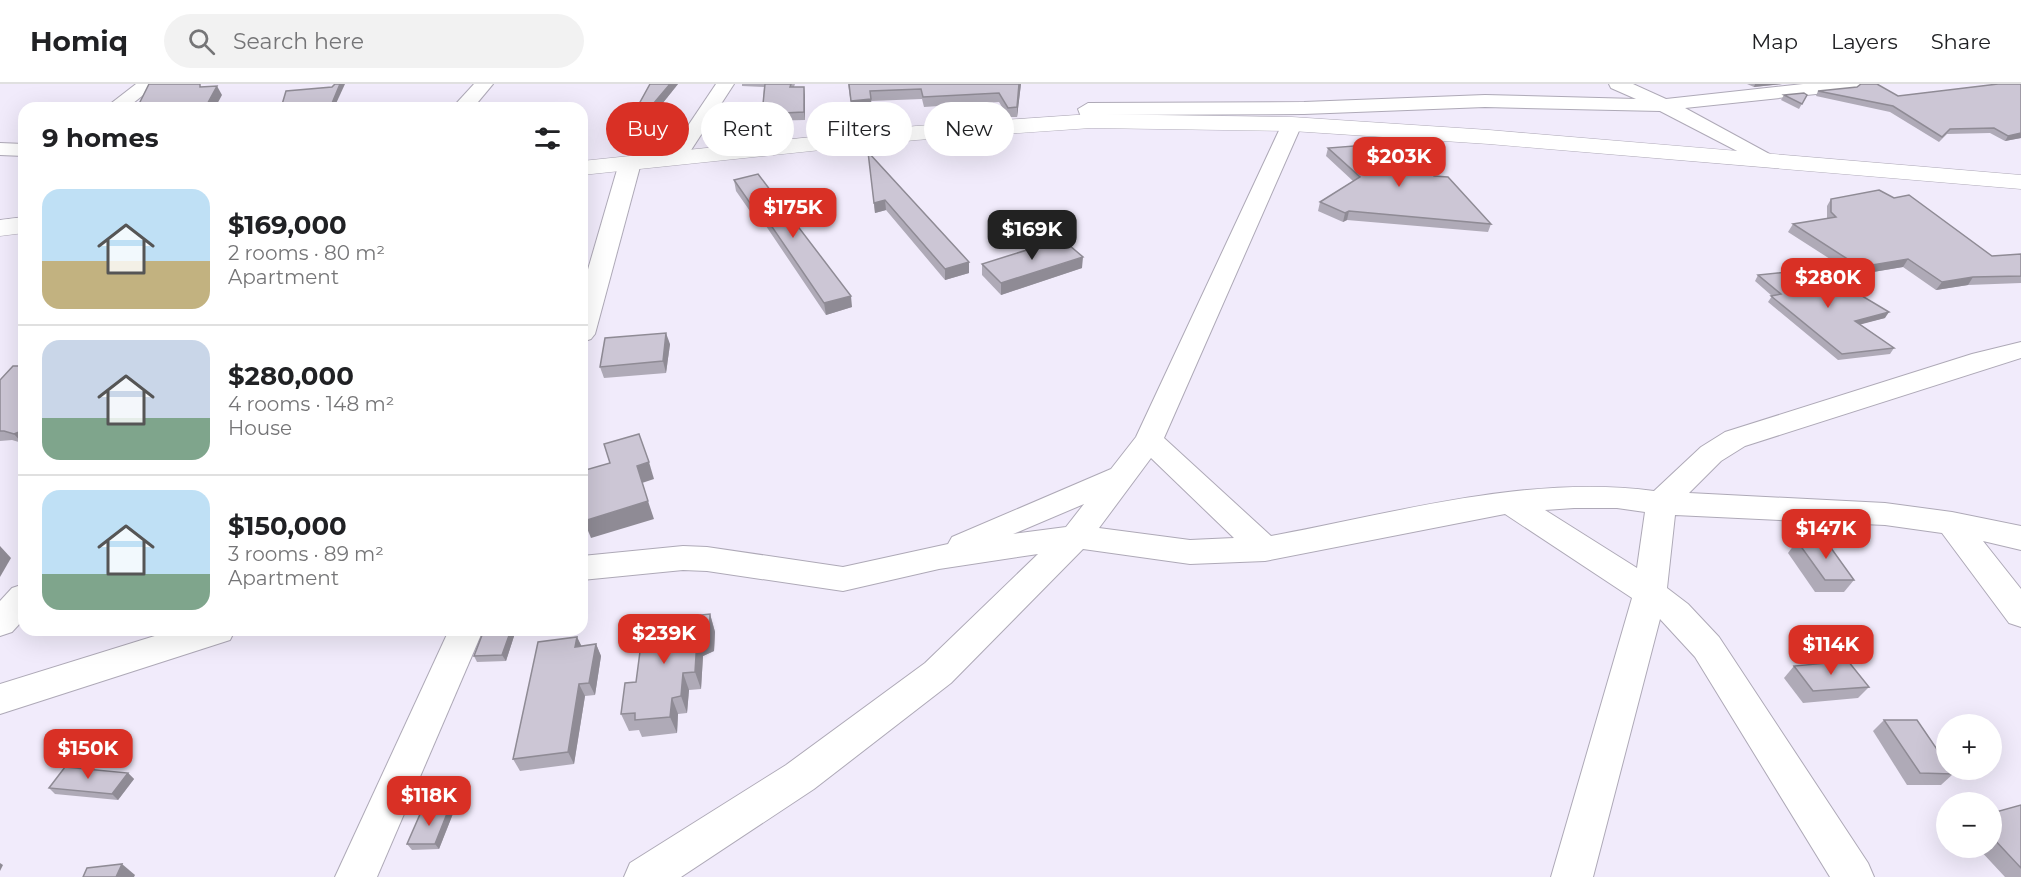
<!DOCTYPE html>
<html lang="en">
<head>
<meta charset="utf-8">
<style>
	:root { --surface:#fff; --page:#f2f2f2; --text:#202124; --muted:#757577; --line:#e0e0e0; --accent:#d93025 }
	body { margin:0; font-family:Montserrat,sans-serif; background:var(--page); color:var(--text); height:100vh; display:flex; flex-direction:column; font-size:22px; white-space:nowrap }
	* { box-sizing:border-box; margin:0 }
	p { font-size:20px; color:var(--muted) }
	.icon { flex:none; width:33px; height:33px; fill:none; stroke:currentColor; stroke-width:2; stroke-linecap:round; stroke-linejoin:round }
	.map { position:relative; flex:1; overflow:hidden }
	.side { position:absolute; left:18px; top:18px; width:570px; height:534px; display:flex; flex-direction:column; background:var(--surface); border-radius:18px; box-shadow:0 6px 24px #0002 }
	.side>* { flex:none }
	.banner { position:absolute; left:606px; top:18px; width:570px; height:54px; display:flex; gap:12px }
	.buttons { position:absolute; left:1936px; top:630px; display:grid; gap:12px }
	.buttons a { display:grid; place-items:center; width:66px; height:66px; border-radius:50%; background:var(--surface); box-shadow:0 6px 24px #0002; font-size:30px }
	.price { position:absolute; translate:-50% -51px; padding:0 14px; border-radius:12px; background:var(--accent); color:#fff; font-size:20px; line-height:39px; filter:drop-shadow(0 2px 3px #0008) }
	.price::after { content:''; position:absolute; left:50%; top:36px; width:18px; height:14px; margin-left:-9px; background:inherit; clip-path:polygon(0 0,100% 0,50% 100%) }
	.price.active { background:#222; color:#fff }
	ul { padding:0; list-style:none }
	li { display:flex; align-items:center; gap:18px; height:150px; padding:0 24px }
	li+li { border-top:2px solid var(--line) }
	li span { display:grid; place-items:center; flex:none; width:168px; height:120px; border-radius:18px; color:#555 }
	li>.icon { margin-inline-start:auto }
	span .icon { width:72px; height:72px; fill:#fffc; stroke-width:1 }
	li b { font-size:26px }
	h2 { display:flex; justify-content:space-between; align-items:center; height:72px; padding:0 24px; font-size:26px }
	.chip { padding:0 21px; border-radius:27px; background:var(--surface); box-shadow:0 6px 24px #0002; font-size:21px; line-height:54px }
	.chip.active { background:var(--accent); color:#fff }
	header { display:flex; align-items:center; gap:36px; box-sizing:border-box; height:84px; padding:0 30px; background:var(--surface); border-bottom:2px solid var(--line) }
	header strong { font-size:28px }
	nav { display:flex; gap:33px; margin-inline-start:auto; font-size:21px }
	.search { width:420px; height:54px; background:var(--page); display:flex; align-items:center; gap:15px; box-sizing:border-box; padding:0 21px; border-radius:33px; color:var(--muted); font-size:22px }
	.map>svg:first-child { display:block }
</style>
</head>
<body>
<header>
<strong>Homiq</strong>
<div class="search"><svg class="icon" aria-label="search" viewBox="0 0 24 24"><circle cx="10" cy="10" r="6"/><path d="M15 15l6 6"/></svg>Search here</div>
<nav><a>Map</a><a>Layers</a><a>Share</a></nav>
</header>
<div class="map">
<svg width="2021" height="793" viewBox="0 0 2021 793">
	<rect width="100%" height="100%" fill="#f1ebfb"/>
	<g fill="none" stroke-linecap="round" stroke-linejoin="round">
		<g stroke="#aea9b7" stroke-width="2">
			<g id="minor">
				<path d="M136,0H157L127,24H105Z"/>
				<path d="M474,0H493L473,24H452Z"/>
				<path d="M716,0H734L684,77H670L667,73Z"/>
				<path d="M1609,0H1633L1666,15L1803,0H1863L1854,6L1685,24L1775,73L1778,77L1775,81L1768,83L1660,27L1485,23L1304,30L1099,31L1101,37L1098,41H1084L1078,25L1088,19L1304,18L1485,11L1636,15L1611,4Z"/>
				<path d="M1292,34L1299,36L1302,40L1164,354L1271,452C1395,429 1529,390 1654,407L1701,363L1725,348L1972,270L2021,258V274L1745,362L1721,377L1689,409L1885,419L1952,428L2021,442V466L1983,457L2021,505V543L2009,539L1942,449L1885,441L1675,431L1667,504L1688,520L1719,553L1868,779L1874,793H1830L1695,573L1660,535L1593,793H1551L1632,514L1505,430L1265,477L1190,480L1083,465L951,599L814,705L681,793H624L630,779L786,681L925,579L1038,470L939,485L843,507L707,487L683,486L582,496V472L683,462L707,463L843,483L948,460L952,453L1111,385L1136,353L1282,40L1285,36ZM1151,374L1234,454L1190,456L1099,444ZM1084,420L1066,443L1013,450L1018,448ZM1574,424H1617L1645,428L1637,484L1545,426Z"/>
				<path d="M0,59L24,60V72L0,71Z"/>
				<path d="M630,73L637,75L641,79L595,250L591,255L582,258V206L619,79L623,75Z"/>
				<path d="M24,500V535L12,548L0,552V517L12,504Z"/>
				<path d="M174,546H235L230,556L0,630V600Z"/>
				<path d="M449,546H483L377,793H335Z"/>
			</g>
		</g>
		<g stroke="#aea9b7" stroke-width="1">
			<g id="major">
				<path d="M1091,30L1292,33L1489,46L2021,91V105L1489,60L1292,47L1091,44L916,56L582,91V77L916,42Z"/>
				<path d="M24,133V149L0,152V136Z"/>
			</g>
		</g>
		<use href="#minor" fill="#fff" fill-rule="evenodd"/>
		<use href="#major" fill="#fff" fill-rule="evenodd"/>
	</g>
	<g fill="#afaab7">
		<path d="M650,0H678L650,35L641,29L639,20Z"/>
		<path d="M742,0H795L794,3L805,11V36L763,37L762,30L764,3L742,2Z"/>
		<path d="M848,0H1021L1017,33H1008L999,18L924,23L922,15L871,17L872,25L852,27Z"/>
		<path d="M1747,0H1782L1754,3Z"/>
		<path d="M1998,0L2021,54L2005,57L1990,49L1947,50L1939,58L1890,28L1816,12L1818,7L1898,12Z"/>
		<path d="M1784,11H1807L1799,25L1781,16Z"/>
		<path d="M1328,64L1371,68L1409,78L1434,92L1491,140L1488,148L1347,136L1343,138L1318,127L1320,118L1353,97L1326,72Z"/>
		<path d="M868,68L969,178V189L945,196L886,126L875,129Z"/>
		<path d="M734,96L852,223L826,231L766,142L761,143L736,107Z"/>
		<path d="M1831,115L1992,172L2021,170V199L1968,201L1936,206L1903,183L1855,191L1788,148L1793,140L1827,135V122Z"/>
		<path d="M982,180L1082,184L1001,211L982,191Z"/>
		<path d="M1758,191L1885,234L1860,240L1894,264L1890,270L1838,276L1768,218L1772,212L1755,197Z"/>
		<path d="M670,260L666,289L604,294L600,283Z"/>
		<path d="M24,282V358L22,359L12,356L0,357V296Z"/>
		<path d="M1797,457L1854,496L1844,508H1815L1788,469Z"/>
		<path d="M710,530L715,548L714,567L703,572L701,605L689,606L687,629L678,630L677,649L642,653L639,646L629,647L621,630L636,598Z"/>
		<path d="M516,546L506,577L477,578L474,572Z"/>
		<path d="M577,553L581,562L596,560L601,572L595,611L585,612L574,680L520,687L513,675Z"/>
		<path d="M1794,582L1869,603L1858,614L1803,619L1784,594Z"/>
		<path d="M1884,636L1953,690L1941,701H1907L1873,647Z"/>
		<path d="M128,689L134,695L118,716L55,710L49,704Z"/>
		<path d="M2021,721V793H2005L1978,764H1992V729Z"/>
		<path d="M454,727L439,765L412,766L407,760Z"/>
	</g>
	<g fill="#8f8b95">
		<path d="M340,0H345L334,24H330Z"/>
		<path d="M670,0H678L650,35L648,26Z"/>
		<path d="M1019,0H1021L1017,33V23Z"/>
		<path d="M1755,0H1782L1754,3Z"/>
		<path d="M217,2L222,11L215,24H205Z"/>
		<path d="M804,3L805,11V36L804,28Z"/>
		<path d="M871,15L872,25L852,27L851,17Z"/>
		<path d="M2021,49V54L2005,57L2008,52Z"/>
		<path d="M885,116L886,126L875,129L874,119Z"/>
		<path d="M1349,127L1347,136L1343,138L1345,129Z"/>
		<path d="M764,131L766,142L761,143L759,132Z"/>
		<path d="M1083,173L1082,184L1001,211V199Z"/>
		<path d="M1908,175L1903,183L1855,191L1860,183Z"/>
		<path d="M969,178V189L945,196V185Z"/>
		<path d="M1973,193L1968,201L1936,206L1942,198Z"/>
		<path d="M851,212L852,223L826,231L824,219Z"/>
		<path d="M1889,228L1885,234L1851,243L1855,237Z"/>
		<path d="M666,249L670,260L666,289L663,277Z"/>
		<path d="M24,346V358L22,359L14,350Z"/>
		<path d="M649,378L654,395L642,399L637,382Z"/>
		<path d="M648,417L654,435L591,454L584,437Z"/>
		<path d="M0,462L11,474L0,493Z"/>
		<path d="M710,530L715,548L714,567L703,572L701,605L695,588L697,555Z"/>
		<path d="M511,546H516L506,577L502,571Z"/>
		<path d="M577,553L583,565L575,563Z"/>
		<path d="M596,560L601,572L595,611L589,599Z"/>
		<path d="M683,589L689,606L687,629L681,612Z"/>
		<path d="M579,600L585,612L574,680L568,668Z"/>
		<path d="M672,614L678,630L677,649L670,633Z"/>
		<path d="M128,689L134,695L118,716L112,710Z"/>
		<path d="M450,722L454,727L439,765L435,760Z"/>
		<path d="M0,779L3,781L0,787Z"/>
		<path d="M122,780L135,791L134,793H116Z"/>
	</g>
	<g fill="#ccc6d5" stroke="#8f8b95" stroke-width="1.5">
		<path d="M149,0H200V3L217,2L205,24H137Z"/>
		<path d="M335,0H340L330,24H281L286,7L332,3Z"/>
		<path d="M650,0H670L648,26L639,20Z"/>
		<path d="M765,0H791L790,3H804V28L762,30Z"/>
		<path d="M849,0H1019L1017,23L1008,24L999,9L923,13L921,5L870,7L871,15L851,17Z"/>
		<path d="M1861,0H1877L1898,12L1998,0H2021V49L2008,52L1994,44L1950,45L1942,53L1893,22L1818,7L1857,3Z"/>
		<path d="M1804,9L1807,11L1802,20L1784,11Z"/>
		<path d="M1367,61L1371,68L1402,67L1409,78H1425L1434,92L1448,93L1491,140L1349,127L1345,129L1320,118L1360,93L1328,64Z"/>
		<path d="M868,68L969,178L945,185L885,116L874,119Z"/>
		<path d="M758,90L851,212L824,219L764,131L759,132L734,96Z"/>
		<path d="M1879,106L1894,114L1909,111L1992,172L2021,170V192L1973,193L1942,198L1908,175L1860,183L1793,140L1836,133L1831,128V115Z"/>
		<path d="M1062,155L1083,173L1001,199L982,180Z"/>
		<path d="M1817,185L1889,228L1855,237L1894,264L1842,270L1771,212L1781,210L1758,191Z"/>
		<path d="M666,249L663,277L600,283L605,254Z"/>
		<path d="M13,282H24V305H20L24,314V346L14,350L4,347H0V296Z"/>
		<path d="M639,350L649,378L637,382L648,417L584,437L582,429V387L610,379L604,360Z"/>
		<path d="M1797,457H1826L1854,496H1825Z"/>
		<path d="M710,530L709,550L697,555L695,588L683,589L681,612L672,614L670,633L635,636V629L621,630L625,599L636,598L644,537Z"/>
		<path d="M484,546H511L502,571L474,572Z"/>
		<path d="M577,553L575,563L596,560L589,599L579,600L568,668L513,675L538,558Z"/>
		<path d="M1848,577L1869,603L1813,607L1794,582Z"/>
		<path d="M1884,636H1917L1947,680V686H1951L1953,690L1920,689Z"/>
		<path d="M65,683L128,689L112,710L49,704Z"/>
		<path d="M2021,721V784L1992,753V729Z"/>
		<path d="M450,722L435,760H407L421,728Z"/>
		<path d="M122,780L116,793H83L87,784Z"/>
	</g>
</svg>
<div class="buttons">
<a>+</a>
<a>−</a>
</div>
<b class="price" style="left:1399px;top:104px">$203K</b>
<b class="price" style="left:793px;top:155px">$175K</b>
<b class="price active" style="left:1032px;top:177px">$169K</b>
<b class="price" style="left:1828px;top:225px">$280K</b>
<b class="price" style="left:1826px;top:476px">$147K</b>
<b class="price" style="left:664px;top:581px">$239K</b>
<b class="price" style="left:1831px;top:592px">$114K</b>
<b class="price" style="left:88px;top:696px">$150K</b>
<b class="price" style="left:429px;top:743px">$118K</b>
<div class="banner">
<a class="chip active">Buy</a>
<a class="chip">Rent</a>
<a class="chip">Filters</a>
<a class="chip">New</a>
</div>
<section class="side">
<h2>9 homes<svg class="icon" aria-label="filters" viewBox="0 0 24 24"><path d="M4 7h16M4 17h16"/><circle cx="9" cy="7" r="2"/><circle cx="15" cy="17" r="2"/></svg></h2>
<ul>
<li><span style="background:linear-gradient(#bfe0f5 60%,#c2b280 0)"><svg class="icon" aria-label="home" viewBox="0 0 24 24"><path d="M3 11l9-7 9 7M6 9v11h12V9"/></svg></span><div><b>$169,000</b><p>2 rooms · 80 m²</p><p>Apartment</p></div></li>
<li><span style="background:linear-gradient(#c9d6e8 65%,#7fa58c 0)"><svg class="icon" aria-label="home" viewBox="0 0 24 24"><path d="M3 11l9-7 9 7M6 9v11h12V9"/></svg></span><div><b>$280,000</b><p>4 rooms · 148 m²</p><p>House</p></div></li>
<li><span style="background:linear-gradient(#bfe0f5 70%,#7fa58c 0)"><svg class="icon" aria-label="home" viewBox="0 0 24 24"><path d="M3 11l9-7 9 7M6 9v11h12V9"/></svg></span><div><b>$150,000</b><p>3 rooms · 89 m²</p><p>Apartment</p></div></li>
</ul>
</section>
</div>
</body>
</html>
